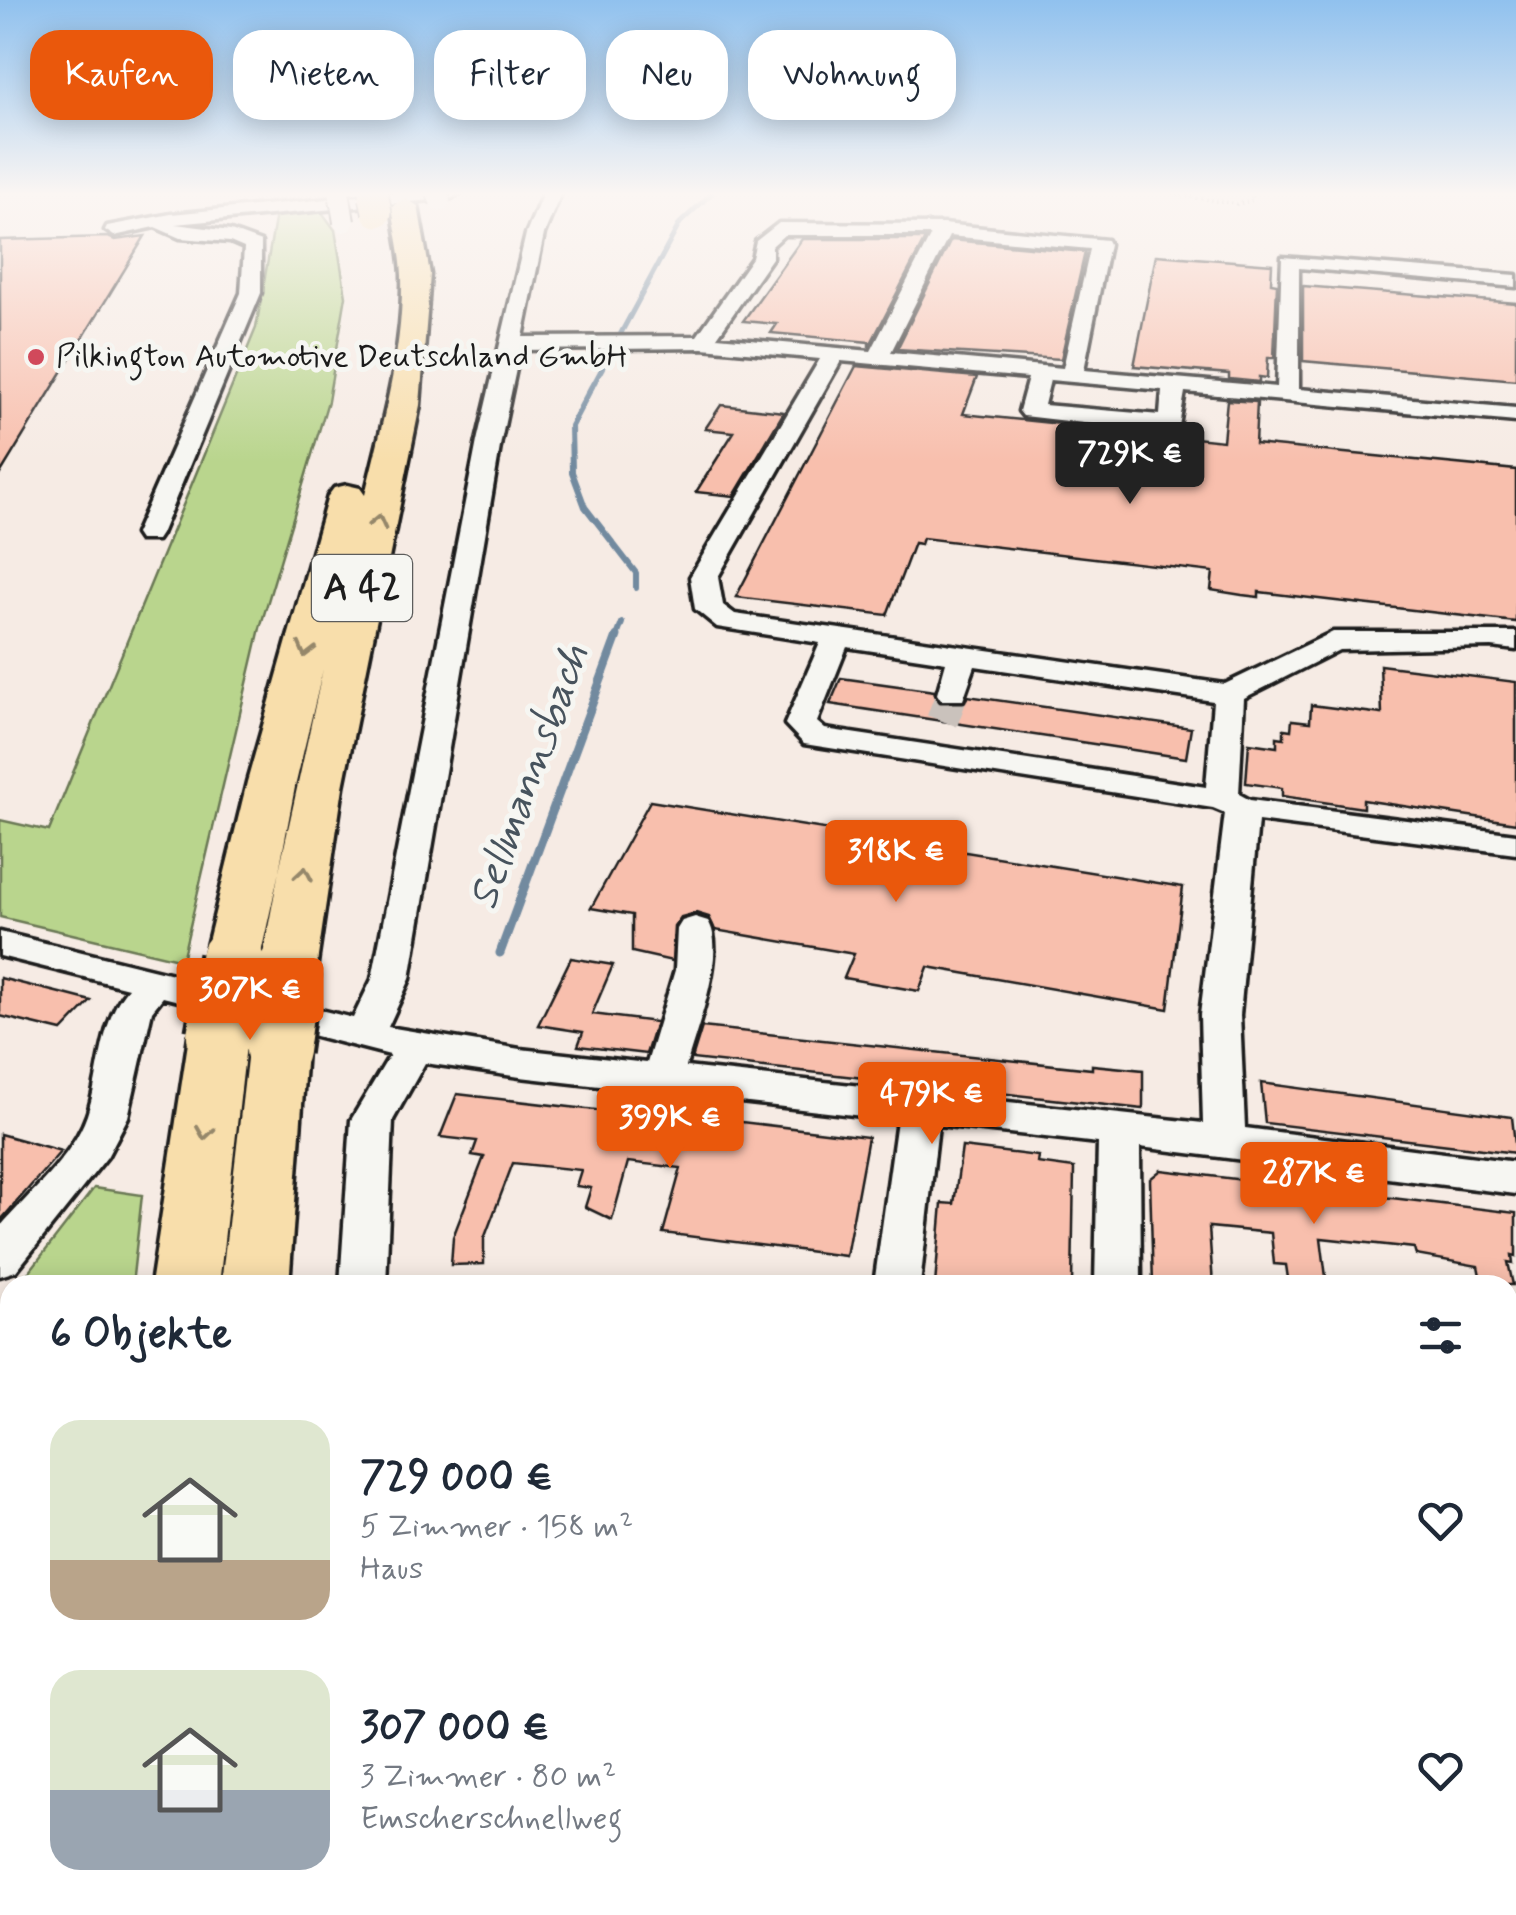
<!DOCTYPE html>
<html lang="de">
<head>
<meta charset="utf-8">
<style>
	:root { --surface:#fff; --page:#f6f6f7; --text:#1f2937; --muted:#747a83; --accent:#ea580c }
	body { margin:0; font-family:Mynerve,sans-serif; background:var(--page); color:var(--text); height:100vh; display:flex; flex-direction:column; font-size:38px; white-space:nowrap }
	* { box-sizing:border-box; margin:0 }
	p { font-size:32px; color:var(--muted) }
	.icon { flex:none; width:55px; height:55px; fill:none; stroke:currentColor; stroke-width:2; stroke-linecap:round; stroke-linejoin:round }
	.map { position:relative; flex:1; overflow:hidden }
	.panel { position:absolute; left:0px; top:1275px; width:1518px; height:640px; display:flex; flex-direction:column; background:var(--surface); border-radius:30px 30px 0 0; box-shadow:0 5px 25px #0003 }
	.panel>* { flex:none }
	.hud { position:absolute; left:30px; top:30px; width:1000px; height:90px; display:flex; gap:20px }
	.price { position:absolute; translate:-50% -85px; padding:0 22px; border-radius:10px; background:var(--accent); color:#fff; font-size:32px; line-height:65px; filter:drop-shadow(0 2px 5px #0008) }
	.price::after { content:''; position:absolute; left:50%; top:60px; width:30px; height:22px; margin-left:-15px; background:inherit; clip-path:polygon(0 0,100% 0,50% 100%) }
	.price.active { background:#222; color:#fff }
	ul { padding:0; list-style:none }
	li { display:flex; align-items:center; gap:30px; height:250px; padding:0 50px }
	li span { display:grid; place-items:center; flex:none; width:280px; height:200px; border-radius:30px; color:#555 }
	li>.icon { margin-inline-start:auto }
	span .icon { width:120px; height:120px; fill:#fffc; stroke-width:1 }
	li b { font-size:42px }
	h2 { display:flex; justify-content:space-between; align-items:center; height:120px; padding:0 50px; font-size:42px }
	.tag { padding:0 35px; border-radius:30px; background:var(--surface); box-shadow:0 5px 25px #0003; font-size:35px; line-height:90px }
	.tag.active { background:var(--accent); color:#fff }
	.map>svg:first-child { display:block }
</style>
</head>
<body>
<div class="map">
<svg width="1516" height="1915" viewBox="0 0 1516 1915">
	<rect width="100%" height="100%" fill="#f6ebe4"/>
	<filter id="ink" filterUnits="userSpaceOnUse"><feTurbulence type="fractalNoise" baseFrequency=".01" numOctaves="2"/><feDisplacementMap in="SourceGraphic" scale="20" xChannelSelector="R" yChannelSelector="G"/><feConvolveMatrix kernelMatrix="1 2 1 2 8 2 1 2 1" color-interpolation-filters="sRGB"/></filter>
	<g filter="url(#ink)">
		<g fill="#b9d58d" stroke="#6a7854" stroke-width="2.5">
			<path d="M321,211L335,230L346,296L328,401L260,628L182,960L0,917V820L49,831L256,328L276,214Z"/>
			<path d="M94,1188L142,1195L132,1285H19Z"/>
			<path d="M10,1297V1905H76L75,1915H0V1310Z"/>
			<path d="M339,1905H467L469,1915H340Z"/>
			<path d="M909,1905H1027L1033,1915H910Z"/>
		</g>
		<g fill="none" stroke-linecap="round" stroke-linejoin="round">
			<path stroke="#728a9f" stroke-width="5" d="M591,389L680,223L712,193"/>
			<g stroke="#728a9f" stroke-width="6">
				<path d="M592,386L571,426L572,472L585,507L636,573V588"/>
				<path d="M616,639L622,623"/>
			</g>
			<path stroke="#728a9f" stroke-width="9" d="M500,953L617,636"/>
		</g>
		<g fill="#f8bfad" stroke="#1c1c1c" stroke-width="2.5">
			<path d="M145,236L0,474V240L108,237L115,240Z"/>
			<path d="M802,239H925L869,347V342L771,333L777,324L743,321Z"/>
			<path d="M951,240L1085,252L1061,359L897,349Z"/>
			<path d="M1156,255L1272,264L1271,283L1277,284L1274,358H1268L1267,378L1259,377V382L1229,379V374L1134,366Z"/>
			<path d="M1303,286L1516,303V380L1303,361Z"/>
			<path d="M856,366L977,377L963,414L1223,441L1227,400L1257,402L1255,444L1516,470V622L1259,592V597L1242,595L1211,590L1213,572L923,538L921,544L914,543L887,615L736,597Z"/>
			<path d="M721,405L784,412L734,496L696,492L734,432L705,429Z"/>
			<path d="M1380,665L1516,682V823L1363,800V808L1282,796V788L1246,783L1249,743L1277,747V737L1284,738V729L1291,730L1292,720L1310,722L1311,705L1382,714Z"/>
			<path d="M841,678L934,691L941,704H963L968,696L1191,728L1186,758L830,704Z"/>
			<path d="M650,801L1183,887L1168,1009L928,967L919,991L844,978L854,954L715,930L709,917L696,913L681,917L674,927L672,961L632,952V915L591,908Z"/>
			<path d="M571,958L613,965L592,1014L656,1022L646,1054L578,1046L583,1032L538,1025Z"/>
			<path d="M0,978L68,995L91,1001L62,1031L0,1016Z"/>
			<path d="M702,1027L1092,1069V1065L1143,1070V1109L692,1059Z"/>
			<path d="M1261,1083L1512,1117L1516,1153L1265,1123Z"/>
			<path d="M457,1094L630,1114L632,1109L868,1137L846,1256L663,1233L681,1168L628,1162L612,1220L585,1207L591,1188L576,1186L581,1170L513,1163L484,1239V1264L451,1265L453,1237L484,1157L472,1155L477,1141L440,1137Z"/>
			<path d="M0,1134L61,1151L0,1221Z"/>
			<path d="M962,1147L1038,1156L1037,1163L1074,1168L1072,1285H935L942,1203L954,1204Z"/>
			<path d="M1161,1170L1516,1213V1256L1512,1255L1513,1263L1508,1262L1513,1285H1482L1478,1266L1416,1255L1414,1248L1321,1238L1327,1285H1289L1286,1265L1274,1264L1271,1233L1209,1227L1213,1285H1153L1150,1179Z"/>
		</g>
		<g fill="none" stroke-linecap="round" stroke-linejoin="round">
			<path stroke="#cac2bc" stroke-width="32" stroke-dasharray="32 16" stroke-linecap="butt" d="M942,721L952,694"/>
			<g stroke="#1c1c1c" stroke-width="7">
				<g id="minor">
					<path d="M390,193H460L452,198L175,224L231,231L261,242V293L161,534L157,540H139L135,534L241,293L244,248L230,242L180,238L155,227L114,236L105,230L107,226L171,214Z"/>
					<path d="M543,193H561L544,234L523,337L697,336L752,258L756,241L779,223L943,224L1107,240L1109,244L1084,370L1277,387L1282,257L1516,275V287L1299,268V389L1516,408V422L1185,392L1179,426L1145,430L1023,416L1019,411L1028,378L841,361L718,577L723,605L735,614L1225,684L1333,632H1516V650L1492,647L1339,650L1244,698L1239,794L1250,800L1516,834V854L1258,821L1240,1015L1245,1128L1516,1162V1194L1140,1147L1141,1285H1095L1098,1143L938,1125L920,1285H874L897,1120L520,1077L425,1063L393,1120L386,1285H340L351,1120L390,1055L163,997L152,1011L128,1117L107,1157L16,1271L0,1276V1227C29,1193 72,1158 87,1115C101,1075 99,1021 128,988L0,956V932L353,1018L372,979L477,441L526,234ZM784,235H931L871,351L717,337L772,258V246ZM949,236L1090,249L1063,368L891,352ZM703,348L820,359L690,577L695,609L717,627L820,643L785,724L804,744L1213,808L1225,813L1200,1015L1203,1123L686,1067C695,1032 728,952 708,921L695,917L682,921L677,929L675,970L647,1063L520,1049L388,1027L410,979L501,441L520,350ZM1050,380L1162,390L1160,415L1044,405ZM847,647L946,662L937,694L941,700H963L975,666L1213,701L1206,787L825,729L817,722Z"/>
					<path d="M1508,1518L1516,1520V1568L1508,1566Z"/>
					<path d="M833,1905H895L896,1915H834Z"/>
				</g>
			</g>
			<g stroke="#1c1c1c" stroke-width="7">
				<g id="highway">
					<path d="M405,198L418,206L430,274L420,405L343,787L316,970L308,983L288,988L268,983L260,970L295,787L323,669L260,958L251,971L232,976L213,971L204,958L247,782L328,496L334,488L347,485L360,488L365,495C382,424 404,348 402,275C401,252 395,228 392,206Z"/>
					<path d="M218,1016L239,1022L247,1036L219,1285H151L189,1036L197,1022Z"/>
					<path d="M277,1030L298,1036L306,1050L289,1285H221L248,1050L256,1036Z"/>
					<path d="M106,1905H198L197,1915H105Z"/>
					<path d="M203,1905H295L296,1915H204Z"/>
				</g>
			</g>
			<path stroke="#1c1c1c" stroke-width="4" stroke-dasharray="1 4" stroke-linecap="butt" d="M1167,193L1237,204L1253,200L1252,193"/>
			<path stroke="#1c1c1c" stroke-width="9" stroke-dasharray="4 11" stroke-linecap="butt" d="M1067,1905L1075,1915"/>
			<use href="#minor" fill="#f6f6f2" fill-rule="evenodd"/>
			<use href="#highway" fill="#f8deab" fill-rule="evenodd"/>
			<g stroke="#1c1c1c" stroke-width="24" stroke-linecap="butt">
				<g id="minor-bridge">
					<path d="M437,193L440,201"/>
					<path d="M340,198L344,222"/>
				</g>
			</g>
			<g stroke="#1c1c1c" stroke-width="32" stroke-linecap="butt">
				<path id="highway-bridge-far2" d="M374,197L377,212"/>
			</g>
			<g stroke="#1c1c1c" stroke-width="55" stroke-linecap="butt">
				<path id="highway-bridge-far1" d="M231,962L232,958"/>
			</g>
			<g stroke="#1c1c1c" stroke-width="70" stroke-linecap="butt">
				<g id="highway-bridge">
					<path d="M218,1036L232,959"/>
					<path d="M277,1050L288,970"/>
				</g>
			</g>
			<use href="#minor-bridge" stroke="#f6f6f2" stroke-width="20"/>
			<use href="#highway-bridge-far2" stroke="#f8deab" stroke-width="29"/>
			<use href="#highway-bridge-far1" stroke="#f8deab" stroke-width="49"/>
			<use href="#highway-bridge" stroke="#f8deab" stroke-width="62"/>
		</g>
		<defs><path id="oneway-chevron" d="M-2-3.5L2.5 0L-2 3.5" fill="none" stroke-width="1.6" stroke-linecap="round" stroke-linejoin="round" transform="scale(2.5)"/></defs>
		<g stroke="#95876b">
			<use href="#oneway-chevron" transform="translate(378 522) rotate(-77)"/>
			<use href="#oneway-chevron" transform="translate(306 650) rotate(105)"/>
			<use href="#oneway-chevron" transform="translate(304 874) rotate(-80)"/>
			<use href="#oneway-chevron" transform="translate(205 1133) rotate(98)"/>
		</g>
	</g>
	<linearGradient id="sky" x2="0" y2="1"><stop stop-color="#90c1ee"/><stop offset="0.42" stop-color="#fbf6f3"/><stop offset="1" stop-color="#fbf6f3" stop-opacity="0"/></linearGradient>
	<rect width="1516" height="462" fill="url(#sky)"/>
	<circle fill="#d1495b" stroke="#f6f6f2" stroke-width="4" cx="36" cy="357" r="10"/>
	<g text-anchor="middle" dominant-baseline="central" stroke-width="10" stroke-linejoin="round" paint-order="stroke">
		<g font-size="32" fill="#1c1c1c" stroke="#f6f6f2" text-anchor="start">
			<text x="56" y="357">Pilkington Automotive Deutschland GmbH</text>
		</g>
		<rect fill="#f6f6f2" stroke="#5d5d5c" stroke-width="2.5" x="312" y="555" width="100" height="66" rx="8"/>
		<g font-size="38" font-weight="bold" fill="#1c1c1c">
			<text x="362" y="588">A 42</text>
		</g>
		<g font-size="42" font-style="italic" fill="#47535d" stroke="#f6f6f2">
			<text transform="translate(530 777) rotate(-70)">Sellmannsbach</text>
		</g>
	</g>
</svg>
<b class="price active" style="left:1130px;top:507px">729K €</b>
<b class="price" style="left:896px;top:905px">318K €</b>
<b class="price" style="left:250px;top:1043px">307K €</b>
<b class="price" style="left:932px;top:1147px">479K €</b>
<b class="price" style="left:670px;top:1171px">399K €</b>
<b class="price" style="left:1314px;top:1227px">287K €</b>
<div class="hud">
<a class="tag active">Kaufen</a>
<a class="tag">Mieten</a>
<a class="tag">Filter</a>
<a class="tag">Neu</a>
<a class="tag">Wohnung</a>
</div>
<section class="panel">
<h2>6 Objekte<svg class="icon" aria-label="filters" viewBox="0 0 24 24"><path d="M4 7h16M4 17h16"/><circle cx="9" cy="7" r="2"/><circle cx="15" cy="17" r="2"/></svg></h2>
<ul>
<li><span style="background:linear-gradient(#dfe7d0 70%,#b9a48a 0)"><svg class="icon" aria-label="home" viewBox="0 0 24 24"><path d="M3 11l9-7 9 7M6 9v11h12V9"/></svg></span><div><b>729 000 €</b><p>5 Zimmer · 158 m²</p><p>Haus</p></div><svg class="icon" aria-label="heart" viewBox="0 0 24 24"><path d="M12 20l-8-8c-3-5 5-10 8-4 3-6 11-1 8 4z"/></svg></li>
<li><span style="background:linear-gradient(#dfe7d0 60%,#9aa5b1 0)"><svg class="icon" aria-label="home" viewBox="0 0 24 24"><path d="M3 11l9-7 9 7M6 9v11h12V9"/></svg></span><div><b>307 000 €</b><p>3 Zimmer · 80 m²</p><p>Emscherschnellweg</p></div><svg class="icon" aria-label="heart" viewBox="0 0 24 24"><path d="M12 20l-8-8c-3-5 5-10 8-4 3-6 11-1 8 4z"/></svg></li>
</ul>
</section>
</div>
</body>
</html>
